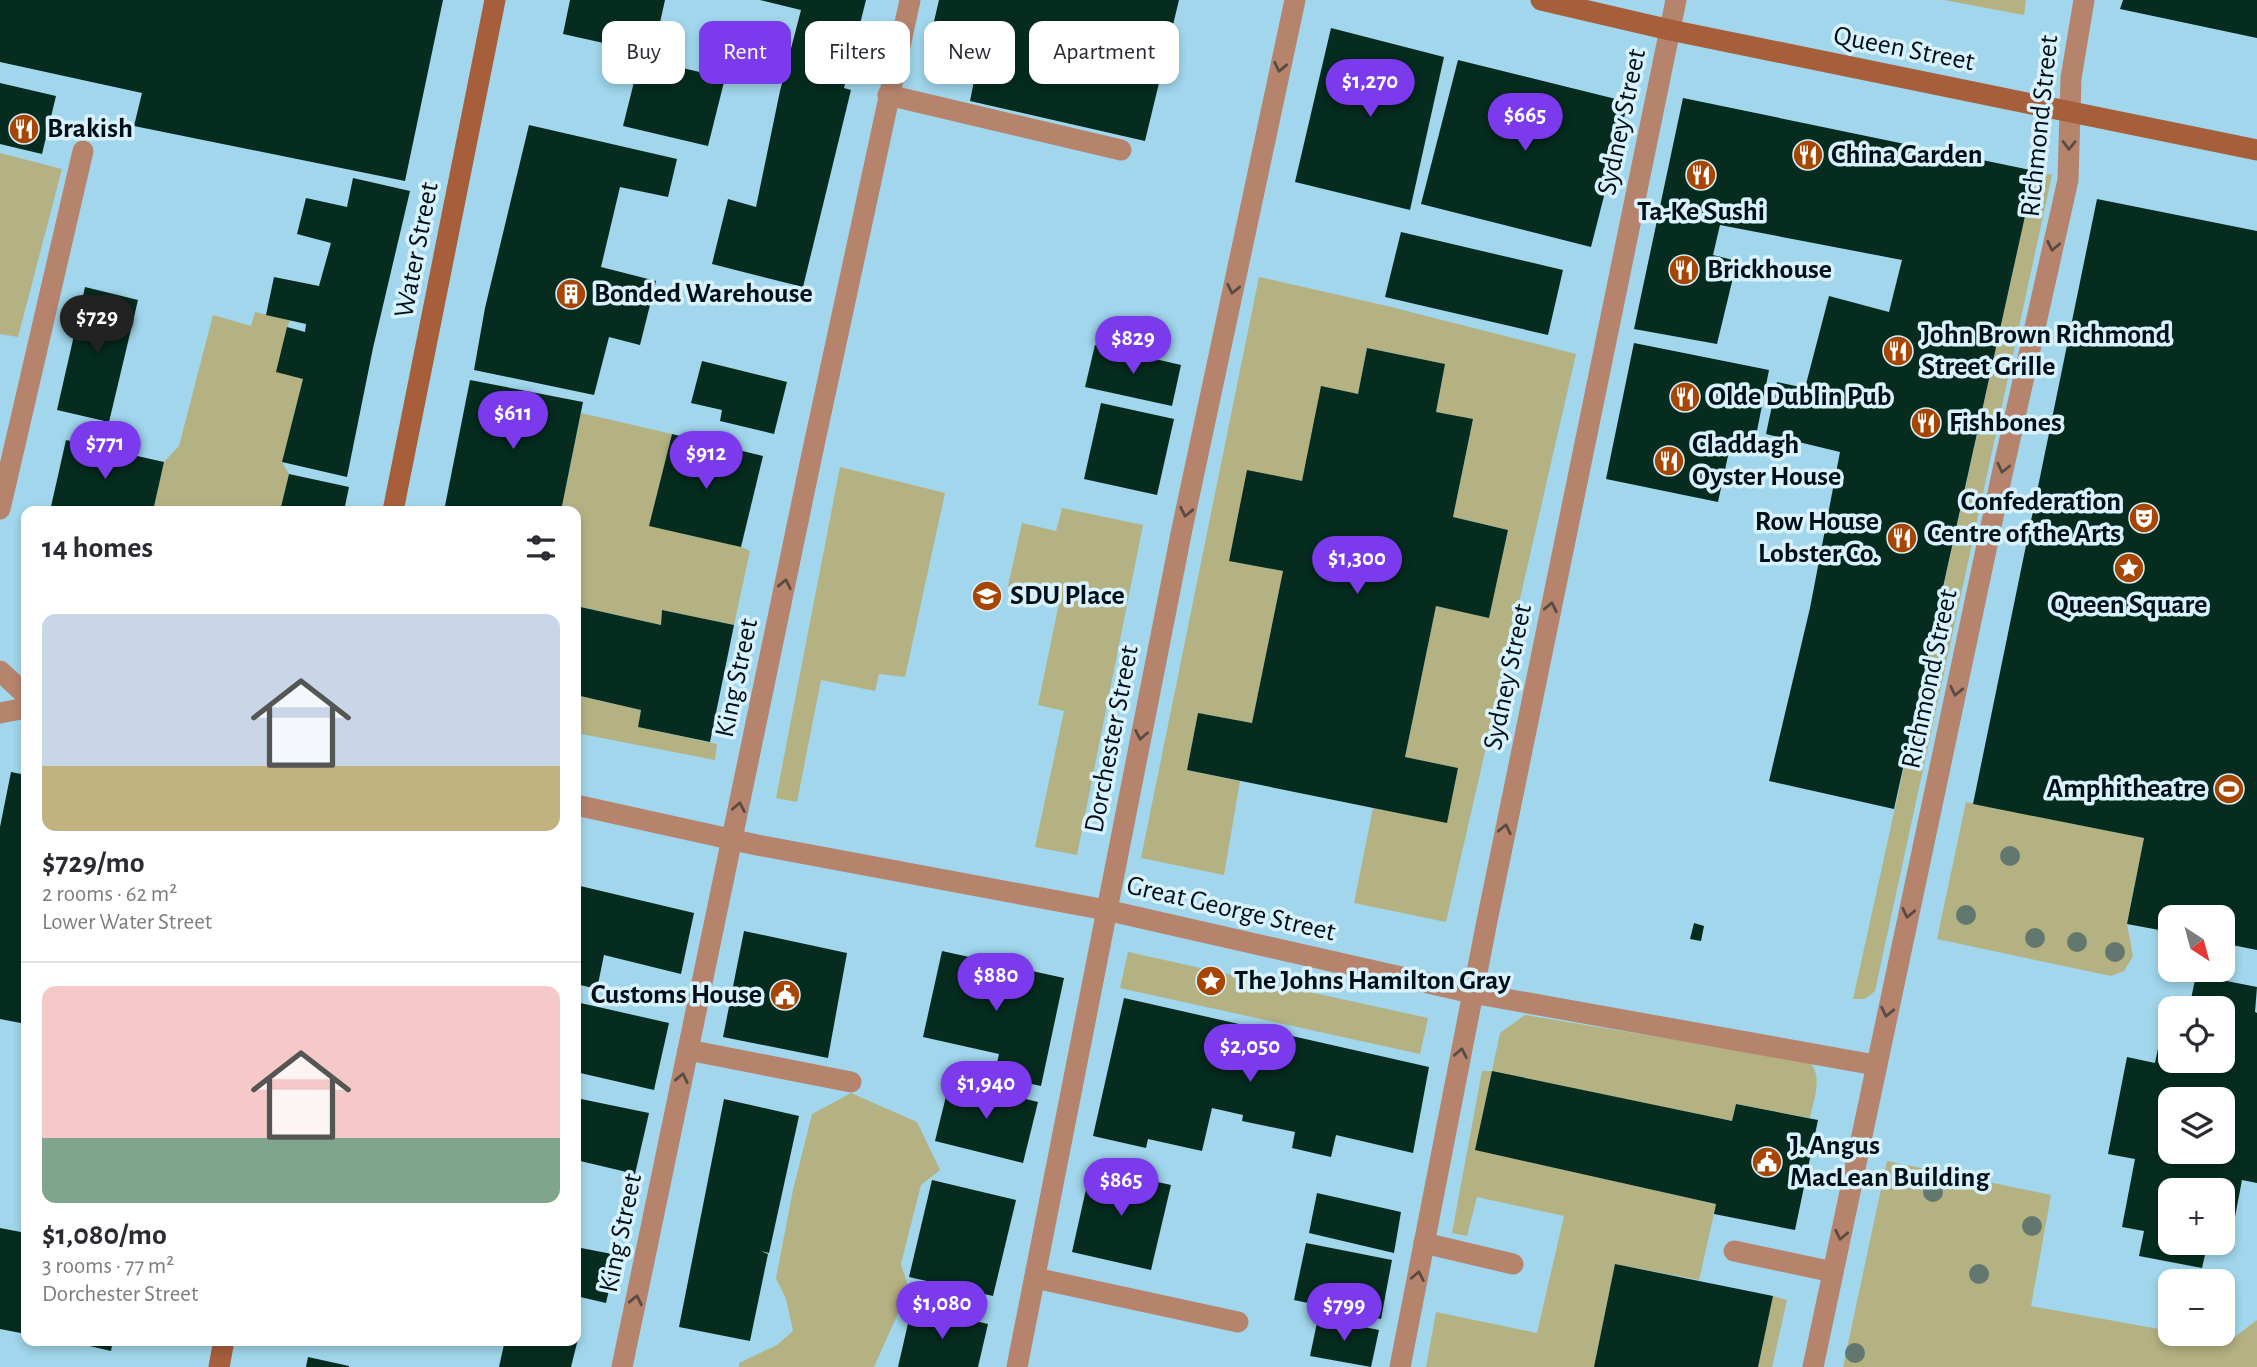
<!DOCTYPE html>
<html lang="en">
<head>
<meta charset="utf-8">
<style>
	:root { --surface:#fff; --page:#f7f7f7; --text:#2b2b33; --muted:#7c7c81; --line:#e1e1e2; --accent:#7c3aed }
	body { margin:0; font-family:"Alegreya Sans",sans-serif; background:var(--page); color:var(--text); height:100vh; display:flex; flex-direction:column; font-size:26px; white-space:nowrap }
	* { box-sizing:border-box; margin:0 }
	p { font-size:23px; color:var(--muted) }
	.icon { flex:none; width:38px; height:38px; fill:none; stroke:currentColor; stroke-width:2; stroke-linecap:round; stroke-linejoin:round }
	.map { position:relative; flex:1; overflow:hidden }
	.panel { position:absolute; left:21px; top:506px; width:560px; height:840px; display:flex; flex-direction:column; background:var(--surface); border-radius:14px; box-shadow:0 4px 10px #0003 }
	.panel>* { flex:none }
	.guide { position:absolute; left:602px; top:21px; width:665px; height:63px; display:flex; gap:14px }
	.needle { width:46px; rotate:144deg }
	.buttons { position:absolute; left:2158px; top:905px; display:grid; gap:14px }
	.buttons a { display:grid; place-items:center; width:77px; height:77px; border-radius:14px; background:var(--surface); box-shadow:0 4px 10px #0003; font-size:35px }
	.price { position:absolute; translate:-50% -60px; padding:0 16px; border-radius:24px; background:var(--accent); color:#fff; font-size:23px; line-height:46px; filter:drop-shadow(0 2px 4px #0008) }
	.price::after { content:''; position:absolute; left:50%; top:42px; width:21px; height:16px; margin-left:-10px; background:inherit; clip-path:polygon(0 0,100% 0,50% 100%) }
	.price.on { background:#222; color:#fff }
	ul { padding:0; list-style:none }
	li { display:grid; align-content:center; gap:14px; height:371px; padding:0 21px }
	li+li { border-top:2px solid var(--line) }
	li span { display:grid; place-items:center; height:217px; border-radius:14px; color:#555 }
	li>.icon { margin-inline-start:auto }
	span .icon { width:126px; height:126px; fill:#fffc; stroke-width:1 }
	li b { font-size:30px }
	h2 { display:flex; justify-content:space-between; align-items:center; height:84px; padding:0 21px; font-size:30px }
	.chip { padding:0 24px; border-radius:14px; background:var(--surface); box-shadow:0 4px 10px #0003; font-size:24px; line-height:63px }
	.chip.on { background:var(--accent); color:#fff }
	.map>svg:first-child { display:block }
</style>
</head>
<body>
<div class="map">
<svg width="2257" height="1367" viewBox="0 0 2257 1367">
	<rect width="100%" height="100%" fill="#a1d6ec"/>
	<g fill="#b4b282">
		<path d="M1944,0H2026L2024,15Z"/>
		<path d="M0,153L62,169L18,337L0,334Z"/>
		<path d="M2035,171L2052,175L1875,991L1865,999H1853Z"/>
		<path d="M1259,277L1383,305L1576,354L1446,922L1354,903L1373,808L1447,822L1458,768L1405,757L1436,606L1489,617L1508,530L1453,517L1473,420L1436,412L1445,364L1367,348L1358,394L1322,387L1302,481L1229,560L1283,571L1252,723L1198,713L1187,770L1240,781L1224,875L1141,858Z"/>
		<path d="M255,312L290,320L287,328L303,379L282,462L289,474L280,511H153L164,462L179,446L213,315L251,326Z"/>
		<path d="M581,413L672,434L650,525L741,547L750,551L734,625L662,610L661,625L576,606V511H561Z"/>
		<path d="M840,467L945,493L905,677L879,674L875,691L821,680L797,802L776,798Z"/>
		<path d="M1062,508L1143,525L1077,855L1035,847L1064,711L1038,705L1060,598L1008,586L1022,523L1056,531Z"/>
		<path d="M576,695L641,710L638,727L717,744L715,760L576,733Z"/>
		<path d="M1966,802L2144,838L2127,924L2133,956L2124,971L2111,976L1937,939Z"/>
		<path d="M1128,952L1428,1018L1420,1054L1120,988Z"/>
		<path d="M1525,1015L1809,1062C1824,1076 1813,1101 1810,1118L1736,1104L1732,1121L1492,1072L1476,1150L1716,1204L1714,1214L1699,1280L1615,1264L1594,1367H1426L1436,1312L1537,1333L1564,1216L1477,1197L1467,1236L1452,1233L1482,1071H1492L1500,1033Z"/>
		<path d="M851,1093L917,1122L940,1170L921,1185L901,1264L911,1296L899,1311L874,1367H739V1363L777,1345L793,1331L786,1299L776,1278L793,1190L812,1114Z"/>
		<path d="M1887,1161L2051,1195L2031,1306L2170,1331V1334L2232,1339L2257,1320V1367H1843Z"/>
		<path d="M1773,1296L1787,1300L1772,1367H1758Z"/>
	</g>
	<g fill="#052c1f" fill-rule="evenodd">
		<path d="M0,0H443L405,181L134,126L142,93L0,62Z"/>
		<path d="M570,0H665L653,54L563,34Z"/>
		<path d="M760,0H866L844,88L851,90L803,287L712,264L728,199L756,207L780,91L801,10Z"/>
		<path d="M939,0H1179L1145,141L970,101L975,76L924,64Z"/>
		<path d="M2123,0H2257V38L2120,9Z"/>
		<path d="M1331,28L1444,57L1410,210L1295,182Z"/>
		<path d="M640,58L725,78L708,146L623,126Z"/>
		<path d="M1458,60L1628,102L1591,247L1421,204Z"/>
		<path d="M0,83L56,96L42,154L0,144Z"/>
		<path d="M1683,98L2035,171L1894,809L1769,781L1810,608L1840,452L1766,434L1777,382L1805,388L1829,296L1889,312L1902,260L1720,225L1713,255L1737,261L1717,344L1634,329Z"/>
		<path d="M529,125L677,159L668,197L620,187L601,267L656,281L640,345L609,337L594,395L474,370L485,308Z"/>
		<path d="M353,178L410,191L373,348L347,477L282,462L303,379L276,372L287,327L305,332L306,324L266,315L274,277L319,286L331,243L297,234L306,198L347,207Z"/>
		<path d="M2097,199L2257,231V950L2222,943V917H2170V932L2127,924L2144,838L1973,804Z"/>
		<path d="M1401,232L1563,270L1548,335L1385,297Z"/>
		<path d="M85,287L138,300L109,422L57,410Z"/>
		<path d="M1634,343L1769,370L1754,446L1731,442L1718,502L1606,479Z"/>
		<path d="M1095,345L1181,365L1172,406L1085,387Z"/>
		<path d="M1367,348L1445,364L1436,412L1473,419L1453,517L1508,530L1489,618L1436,606L1405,757L1458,768L1447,823L1187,770L1198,713L1252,723L1283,571L1229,561L1247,470L1302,481L1321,386L1358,394Z"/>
		<path d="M702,361L787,382L774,434L720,421L722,410L691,403Z"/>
		<path d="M470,380L583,402L561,511H444Z"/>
		<path d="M1101,403L1174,419L1157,495L1084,479Z"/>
		<path d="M672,434L763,456L741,547L649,526Z"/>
		<path d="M66,440L164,462L153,511H50Z"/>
		<path d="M289,474L349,487L344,511H280Z"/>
		<path d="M576,606L661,625L662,610L734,625L710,742L638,727L641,710L576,695Z"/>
		<path d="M11,772L26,775V1024L0,1019V827Z"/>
		<path d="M576,885L694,913L681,974L604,955L597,989L576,984Z"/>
		<path d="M1694,923L1704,926L1701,941L1690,939Z"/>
		<path d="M744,931L847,953L828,1058L723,1037Z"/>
		<path d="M942,951L1064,978L1041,1086L994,1076L999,1054L923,1037Z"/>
		<path d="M2196,975L2257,987L2255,1012L2257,1013V1183L2242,1180L2229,1248L2208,1244L2222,1242V1190H2170V1242H2208L2202,1268L2139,1256L2144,1231L2122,1227L2135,1159L2108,1154L2127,1057L2155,1063L2169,996L2191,999ZM2170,1008H2222V1060H2170ZM2170,1099H2222V1152H2170Z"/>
		<path d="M1124,998L1429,1067L1413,1153L1336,1135L1331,1157L1292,1148L1295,1132L1242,1121L1243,1115L1212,1108L1202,1151L1148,1139L1146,1148L1093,1136Z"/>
		<path d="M576,1002L669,1023L654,1090L576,1072Z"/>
		<path d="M1492,1071L1732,1121L1736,1104L1818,1120L1795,1230L1714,1214L1716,1204L1475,1150Z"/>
		<path d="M950,1080L1038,1102L1023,1163L935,1141Z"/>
		<path d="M576,1098L649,1113L635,1174L576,1160Z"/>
		<path d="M724,1099L799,1116L769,1253L761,1251L768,1254L750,1341L679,1327Z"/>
		<path d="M1091,1167L1171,1185L1151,1270L1072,1252Z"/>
		<path d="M932,1180L1016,1200L993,1296L909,1277Z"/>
		<path d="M1317,1193L1401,1212L1394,1253L1309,1233Z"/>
		<path d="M0,1228L26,1233V1334L0,1329Z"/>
		<path d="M1306,1243L1392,1260L1381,1319L1294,1300Z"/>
		<path d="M576,1247L617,1255L606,1303L576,1296Z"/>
		<path d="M1615,1264L1773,1296L1758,1367H1594Z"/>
		<path d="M912,1306L988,1324L978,1367H898Z"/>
		<path d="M1318,1318L1379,1330L1371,1367L1310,1356Z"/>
		<path d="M576,1330L580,1331L571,1367H499L505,1340H576Z"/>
		<path d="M64,1340H113L111,1351Z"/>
		<path d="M308,1357L349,1366V1367H306Z"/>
	</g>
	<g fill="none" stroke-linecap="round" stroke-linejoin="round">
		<g stroke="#b6846d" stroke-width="21">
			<path d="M888,95L1121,150"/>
			<path d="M688,1050L851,1082"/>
			<path d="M1424,1243L1513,1264"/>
			<path d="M1734,1251L1833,1272"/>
			<path d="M1035,1278L1238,1322"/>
		</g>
		<g stroke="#b6846d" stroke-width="21">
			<path d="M0,509L83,151"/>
			<path d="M0,671L26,695"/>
			<path d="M0,713L26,708"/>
			<path d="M576,805L757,845L1106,910L1472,993L1875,1065"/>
			<path d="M622,1367L811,459L910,0"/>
			<path d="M1017,1367L1182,529L1295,0"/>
			<path d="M1400,1367L1487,921L1676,0"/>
			<path d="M1813,1367L2001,479L2068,180L2071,78L2084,0"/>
		</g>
		<g stroke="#a75e3b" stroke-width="21">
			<path d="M1541,0L1670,30L2257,150"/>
			<path d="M393,511L495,0"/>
			<path d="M219,1367L224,1340"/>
		</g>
	</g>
	<g fill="#62786f">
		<circle cx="2010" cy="856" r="10"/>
		<circle cx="1966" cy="915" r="10"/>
		<circle cx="2035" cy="938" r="10"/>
		<circle cx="2077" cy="942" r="10"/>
		<circle cx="2115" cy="952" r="10"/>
		<circle cx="1933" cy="1192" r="10"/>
		<circle cx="2032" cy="1226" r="10"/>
		<circle cx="1979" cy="1274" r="10"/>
		<circle cx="1855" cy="1353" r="10"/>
	</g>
	<defs><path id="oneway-chevron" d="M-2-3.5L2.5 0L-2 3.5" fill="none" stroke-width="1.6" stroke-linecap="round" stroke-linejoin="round" transform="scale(1.75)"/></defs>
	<g stroke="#5b4a42">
		<use href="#oneway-chevron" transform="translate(1280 67) rotate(102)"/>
		<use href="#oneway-chevron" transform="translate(2069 145) rotate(91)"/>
		<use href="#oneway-chevron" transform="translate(2053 246) rotate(102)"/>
		<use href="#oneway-chevron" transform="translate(1233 289) rotate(102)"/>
		<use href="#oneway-chevron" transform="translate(2003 468) rotate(103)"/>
		<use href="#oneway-chevron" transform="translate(1186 512) rotate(102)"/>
		<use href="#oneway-chevron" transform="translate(785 584) rotate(-78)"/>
		<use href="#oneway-chevron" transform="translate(1551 607) rotate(-78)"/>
		<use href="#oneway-chevron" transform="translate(1956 691) rotate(102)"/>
		<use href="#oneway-chevron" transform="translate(1141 735) rotate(101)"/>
		<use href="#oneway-chevron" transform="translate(739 807) rotate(-79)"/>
		<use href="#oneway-chevron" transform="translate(1505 829) rotate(-78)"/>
		<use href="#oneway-chevron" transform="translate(1908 913) rotate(102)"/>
		<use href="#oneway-chevron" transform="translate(1887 1012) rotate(102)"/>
		<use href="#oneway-chevron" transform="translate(1461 1053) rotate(-79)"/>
		<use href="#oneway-chevron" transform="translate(682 1078) rotate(-78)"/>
		<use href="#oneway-chevron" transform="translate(1841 1235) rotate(102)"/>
		<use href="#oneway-chevron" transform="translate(1418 1276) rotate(-79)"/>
		<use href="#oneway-chevron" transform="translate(636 1300) rotate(-78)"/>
	</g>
	<defs>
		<g id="restaurant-disc" transform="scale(1.575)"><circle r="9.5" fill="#a74503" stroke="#d8f2fd"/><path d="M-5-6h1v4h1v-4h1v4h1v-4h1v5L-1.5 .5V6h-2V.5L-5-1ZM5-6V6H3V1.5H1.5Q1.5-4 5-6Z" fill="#fff"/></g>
		<g id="building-disc" transform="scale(1.575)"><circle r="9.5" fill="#a74503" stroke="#d8f2fd"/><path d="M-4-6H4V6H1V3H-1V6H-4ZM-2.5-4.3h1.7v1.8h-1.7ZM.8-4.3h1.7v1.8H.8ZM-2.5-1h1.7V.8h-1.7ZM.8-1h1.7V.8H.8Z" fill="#fff"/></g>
		<g id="theatre-disc" transform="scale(1.575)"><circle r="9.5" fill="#a74503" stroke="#d8f2fd"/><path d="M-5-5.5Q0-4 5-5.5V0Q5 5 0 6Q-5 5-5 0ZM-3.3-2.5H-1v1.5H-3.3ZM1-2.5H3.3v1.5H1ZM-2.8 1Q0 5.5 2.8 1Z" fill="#fff"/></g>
		<g id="sight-disc" transform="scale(1.575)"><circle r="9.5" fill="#a74503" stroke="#d8f2fd"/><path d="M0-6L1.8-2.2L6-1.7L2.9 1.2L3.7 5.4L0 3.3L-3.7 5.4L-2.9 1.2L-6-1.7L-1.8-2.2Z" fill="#fff"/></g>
		<g id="university-disc" transform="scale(1.575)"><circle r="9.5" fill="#a74503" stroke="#d8f2fd"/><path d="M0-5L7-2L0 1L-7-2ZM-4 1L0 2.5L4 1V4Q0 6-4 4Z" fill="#fff"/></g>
		<g id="stadium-disc" transform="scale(1.575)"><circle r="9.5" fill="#a74503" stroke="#d8f2fd"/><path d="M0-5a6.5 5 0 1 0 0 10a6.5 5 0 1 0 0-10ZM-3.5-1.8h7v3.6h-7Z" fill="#fff"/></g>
		<g id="civic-disc" transform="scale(1.575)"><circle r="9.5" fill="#a74503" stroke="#d8f2fd"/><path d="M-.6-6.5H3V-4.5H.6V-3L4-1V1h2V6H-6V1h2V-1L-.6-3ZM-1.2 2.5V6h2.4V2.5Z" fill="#fff"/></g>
	</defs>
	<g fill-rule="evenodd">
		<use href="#restaurant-disc" x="24" y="129"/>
		<use href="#restaurant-disc" x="1808" y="155"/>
		<use href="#restaurant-disc" x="1701" y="175"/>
		<use href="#restaurant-disc" x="1684" y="270"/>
		<use href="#building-disc" x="571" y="294"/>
		<use href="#restaurant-disc" x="1898" y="351"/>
		<use href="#restaurant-disc" x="1685" y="397"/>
		<use href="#restaurant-disc" x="1926" y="423"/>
		<use href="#restaurant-disc" x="1669" y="461"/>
		<use href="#theatre-disc" x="2144" y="518"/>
		<use href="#restaurant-disc" x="1902" y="538"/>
		<use href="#sight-disc" x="2129" y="568"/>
		<use href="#university-disc" x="987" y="596"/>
		<use href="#stadium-disc" x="2229" y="789"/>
		<use href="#sight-disc" x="1211" y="981"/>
		<use href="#civic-disc" x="785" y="995"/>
		<use href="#civic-disc" x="1767" y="1162"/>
	</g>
	<g text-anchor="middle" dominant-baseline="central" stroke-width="7" stroke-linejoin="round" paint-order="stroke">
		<g font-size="28" fill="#000f17" stroke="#d8f2fd">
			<text transform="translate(1904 49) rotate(11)">Queen Street</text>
			<text transform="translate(1622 122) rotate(-78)">Sydney Street</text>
			<text transform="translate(2040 126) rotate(-84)">Richmond Street</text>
			<text transform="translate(417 250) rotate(-79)">Water Street</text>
			<text transform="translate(1508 677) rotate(-78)">Sydney Street</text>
			<text transform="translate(737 678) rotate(-78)">King Street</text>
			<text transform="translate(1930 679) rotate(-78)">Richmond Street</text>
			<text transform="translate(1112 739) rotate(-79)">Dorchester Street</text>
			<text transform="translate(1231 909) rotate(13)">Great George Street</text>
			<text transform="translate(621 1233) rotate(-78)">King Street</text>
		</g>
		<g font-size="28" font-weight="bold" fill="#000f17" stroke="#d8f2fd" text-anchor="start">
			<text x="47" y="129">Brakish</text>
			<text x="1831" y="155">China Garden</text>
			<text x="1701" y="212" text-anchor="middle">Ta-Ke Sushi</text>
			<text x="1707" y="270">Brickhouse</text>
			<text x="594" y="294">Bonded Warehouse</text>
			<text x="1921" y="335">John Brown Richmond<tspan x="1921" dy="32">Street Grille</tspan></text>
			<text x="1708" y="397">Olde Dublin Pub</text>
			<text x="1949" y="423">Fishbones</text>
			<text x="1692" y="445">Claddagh<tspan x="1692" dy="32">Oyster House</tspan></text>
			<text x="2121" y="502" text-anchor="end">Confederation<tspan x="2121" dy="32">Centre of the Arts</tspan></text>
			<text x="1879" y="522" text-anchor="end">Row House<tspan x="1879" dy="32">Lobster Co.</tspan></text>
			<text x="1010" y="596">SDU Place</text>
			<text x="2129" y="605" text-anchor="middle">Queen Square</text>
			<text x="2206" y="789" text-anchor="end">Amphitheatre</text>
			<text x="1234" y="981">The Johns Hamilton Gray</text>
			<text x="762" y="995" text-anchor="end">Customs House</text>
			<text x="1790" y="1146">J. Angus<tspan x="1790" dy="32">MacLean Building</tspan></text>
		</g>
	</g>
</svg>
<div class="buttons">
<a><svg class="needle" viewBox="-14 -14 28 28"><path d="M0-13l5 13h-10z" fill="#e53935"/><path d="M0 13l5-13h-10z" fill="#7c7c81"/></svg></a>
<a><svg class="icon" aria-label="locate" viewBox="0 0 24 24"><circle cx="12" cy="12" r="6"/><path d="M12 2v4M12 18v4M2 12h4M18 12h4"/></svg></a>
<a><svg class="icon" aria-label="layers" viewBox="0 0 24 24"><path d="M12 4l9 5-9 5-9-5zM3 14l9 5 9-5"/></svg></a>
<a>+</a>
<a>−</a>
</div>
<b class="price" style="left:1370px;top:119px">$1,270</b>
<b class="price" style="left:1525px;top:153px">$665</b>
<b class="price on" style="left:97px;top:355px">$729</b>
<b class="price" style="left:1133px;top:376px">$829</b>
<b class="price" style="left:513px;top:451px">$611</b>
<b class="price" style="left:105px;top:481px">$771</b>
<b class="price" style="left:706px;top:491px">$912</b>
<b class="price" style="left:1357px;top:596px">$1,300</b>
<b class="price" style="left:996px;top:1013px">$880</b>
<b class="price" style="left:1250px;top:1084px">$2,050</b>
<b class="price" style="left:986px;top:1121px">$1,940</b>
<b class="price" style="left:1121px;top:1218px">$865</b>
<b class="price" style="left:942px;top:1341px">$1,080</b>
<b class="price" style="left:1344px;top:1343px">$799</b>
<div class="guide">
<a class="chip">Buy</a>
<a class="chip on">Rent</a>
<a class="chip">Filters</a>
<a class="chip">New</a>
<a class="chip">Apartment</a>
</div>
<section class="panel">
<h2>14 homes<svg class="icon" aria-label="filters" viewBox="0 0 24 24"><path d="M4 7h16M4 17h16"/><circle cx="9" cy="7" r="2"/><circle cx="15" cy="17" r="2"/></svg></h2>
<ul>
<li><span style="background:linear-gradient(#c9d6e8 70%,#c2b280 0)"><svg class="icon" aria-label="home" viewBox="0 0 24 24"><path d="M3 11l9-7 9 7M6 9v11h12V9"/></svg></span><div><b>$729/mo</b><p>2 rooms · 62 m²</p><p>Lower Water Street</p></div></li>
<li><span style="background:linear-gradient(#f6c9c9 70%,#7fa58c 0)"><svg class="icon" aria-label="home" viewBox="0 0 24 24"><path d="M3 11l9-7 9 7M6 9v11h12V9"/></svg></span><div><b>$1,080/mo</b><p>3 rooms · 77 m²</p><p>Dorchester Street</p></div></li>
</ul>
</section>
</div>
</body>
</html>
